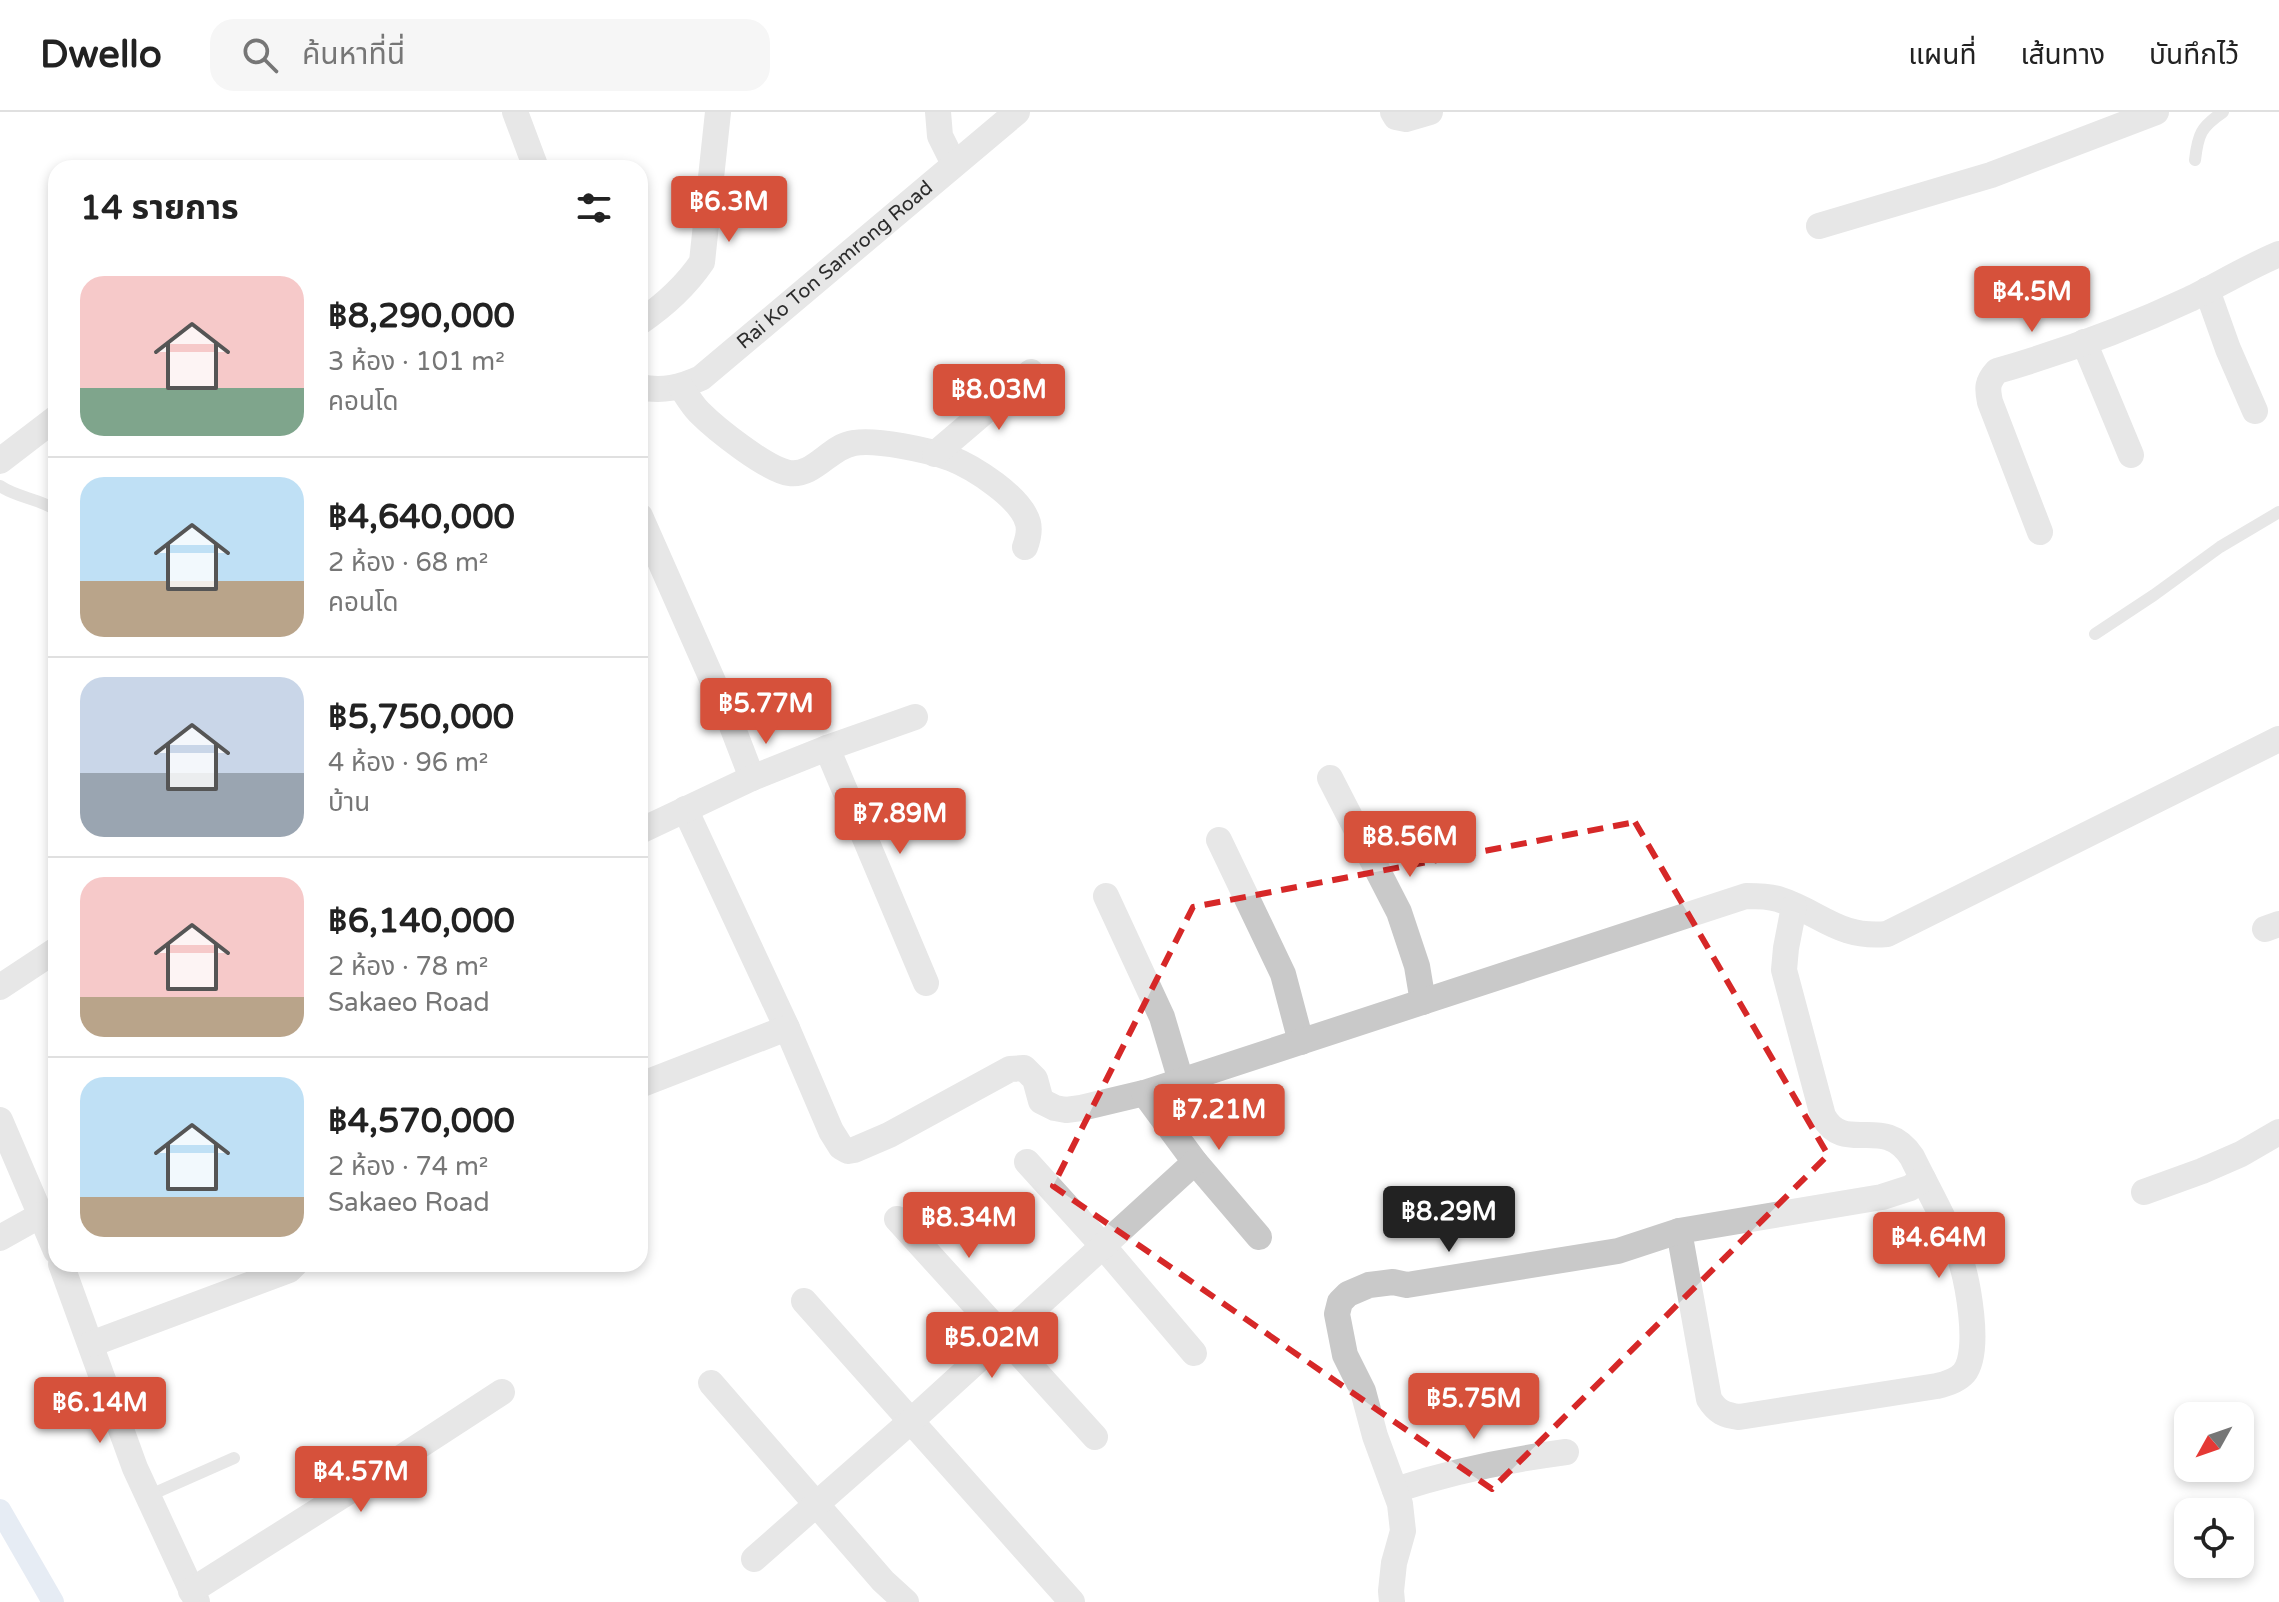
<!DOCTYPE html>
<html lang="th">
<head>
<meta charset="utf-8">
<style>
	:root { --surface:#fff; --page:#f6f6f6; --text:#222; --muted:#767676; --line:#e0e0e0; --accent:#d6513b }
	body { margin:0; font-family:"Varela Round","Noto Sans Thai",sans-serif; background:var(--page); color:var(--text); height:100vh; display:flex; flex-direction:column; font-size:30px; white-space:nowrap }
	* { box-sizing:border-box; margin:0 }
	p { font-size:26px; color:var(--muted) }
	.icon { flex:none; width:44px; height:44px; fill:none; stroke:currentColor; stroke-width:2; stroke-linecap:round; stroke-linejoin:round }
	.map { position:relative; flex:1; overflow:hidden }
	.details { position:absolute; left:48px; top:48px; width:600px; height:1112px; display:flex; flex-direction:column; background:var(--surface); border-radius:24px; box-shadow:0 4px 12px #0003 }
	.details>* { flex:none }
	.needle { width:52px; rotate:230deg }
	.fabs { position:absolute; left:2174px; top:1290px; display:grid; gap:16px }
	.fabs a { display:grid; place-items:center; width:80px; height:80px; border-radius:16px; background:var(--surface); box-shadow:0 4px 12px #0003; font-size:40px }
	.price { position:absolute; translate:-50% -68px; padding:0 18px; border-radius:8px; background:var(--accent); color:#fff; font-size:26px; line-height:52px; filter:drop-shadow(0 2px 4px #0008) }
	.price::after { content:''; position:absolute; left:50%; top:48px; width:24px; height:18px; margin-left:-12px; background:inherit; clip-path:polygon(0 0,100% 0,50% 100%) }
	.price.selected { background:#222; color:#fff }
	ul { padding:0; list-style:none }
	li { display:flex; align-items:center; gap:24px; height:200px; padding:0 32px }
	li+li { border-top:2px solid var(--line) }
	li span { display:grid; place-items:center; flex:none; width:224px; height:160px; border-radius:24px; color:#555 }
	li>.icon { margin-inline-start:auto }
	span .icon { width:96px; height:96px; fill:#fffc; stroke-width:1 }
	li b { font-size:34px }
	h2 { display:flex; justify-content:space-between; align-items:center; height:96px; padding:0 32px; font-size:34px }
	header { display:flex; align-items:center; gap:48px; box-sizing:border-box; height:112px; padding:0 40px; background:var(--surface); border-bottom:2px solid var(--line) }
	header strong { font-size:38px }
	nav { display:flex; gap:44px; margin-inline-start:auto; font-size:28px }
	.search { width:560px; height:72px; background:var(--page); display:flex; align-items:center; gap:20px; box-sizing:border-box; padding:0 28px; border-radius:24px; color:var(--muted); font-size:30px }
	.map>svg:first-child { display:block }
</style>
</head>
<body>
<header>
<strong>Dwello</strong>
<div class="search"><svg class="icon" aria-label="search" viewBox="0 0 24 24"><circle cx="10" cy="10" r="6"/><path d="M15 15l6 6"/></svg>ค้นหาที่นี่</div>
<nav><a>แผนที่</a><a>เส้นทาง</a><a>บันทึกไว้</a></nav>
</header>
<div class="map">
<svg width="2279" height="1490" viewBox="0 0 2279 1490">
	<rect width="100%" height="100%" fill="#fff"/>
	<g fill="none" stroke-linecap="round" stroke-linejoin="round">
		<path stroke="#c8d4e7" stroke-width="22" d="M0,1398L53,1490"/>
		<g stroke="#c9c9c9" stroke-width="12">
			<path d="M2195,48C2198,22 2201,15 2223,0"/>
			<path d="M0,374C17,386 38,386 56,398"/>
			<path d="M2095,522L2154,483L2220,435L2279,400"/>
			<path d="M148,1384L234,1346"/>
		</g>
		<g stroke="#c9c9c9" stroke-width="26">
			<path d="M515,0L536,56"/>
			<path d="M938,0L940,24L954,52"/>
			<path d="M1393,0L1396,5L1406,7L1430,0"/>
			<path d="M1819,114L1991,63L2156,0"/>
			<path d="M2207,178L2228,237L2255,299"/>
			<path d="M640,210C665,193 685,175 702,150L718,0"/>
			<path d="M2084,230L2131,343"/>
			<path id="s1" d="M640,275C663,280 681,275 701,266L1017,0"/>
			<path d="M681,275C687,284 692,293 699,300C716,317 766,357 789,361C814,365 830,334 854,331C876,327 928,338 950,346C973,355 1021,385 1028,411C1030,419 1028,427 1025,435"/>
			<path d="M935,342L1031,260"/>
			<path d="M0,349L56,306"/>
			<path d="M640,404L727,601L752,666"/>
			<path d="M2040,420L1990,290C1987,276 1987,270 1997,259C2063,240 2128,216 2190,187C2220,172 2248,155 2279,142"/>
			<path d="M827,636L926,871"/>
			<path d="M1330,666L1399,800L1417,854L1423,890"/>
			<path d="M685,697L787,916"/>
			<path d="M640,719L752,666L827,636L915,605"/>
			<path d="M1219,728L1283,862L1301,930"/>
			<path d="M1106,784L1162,905L1181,969"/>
			<path d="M2265,817L2279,812"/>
			<path d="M0,875L56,838"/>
			<path d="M640,973L787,916L831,1019L841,1035L848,1039L854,1038L889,1023L1010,957L1024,956L1035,967L1041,989L1055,996L1066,998L1081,996L1144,981L1746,784C1756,784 1768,784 1778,787C1820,800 1838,827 1887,822L2279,627"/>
			<path d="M1144,981L1195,1050L1259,1125"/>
			<path d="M0,1008L56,1139"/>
			<path d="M1027,1050L1103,1134L1194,1241"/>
			<path d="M2144,1080L2202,1059L2241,1042L2279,1020"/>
			<path d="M897,1107L1095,1325"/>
			<path d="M1679,1119L1709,1287C1717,1300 1724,1303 1739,1305L1937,1274C1946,1272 1957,1269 1964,1261C1982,1239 1967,1165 1958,1140C1946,1108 1927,1076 1912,1045C1883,1001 1845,1044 1823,1004L1784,858L1786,836L1794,795"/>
			<path d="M0,1126L41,1103"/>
			<path d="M61,1152L135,1356L197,1490"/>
			<path d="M804,1189L1072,1490"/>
			<path d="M91,1232L289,1158L295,1152"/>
			<path d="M711,1271L883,1469L906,1490"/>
			<path d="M1395,1378C1453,1359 1506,1348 1566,1340"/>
			<path d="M754,1447L911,1309L1195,1050"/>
			<path d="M191,1479L370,1366L502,1280"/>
			<path d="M1392,1490L1391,1479L1394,1451L1403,1419L1400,1392L1375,1324L1363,1279L1345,1243L1337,1202L1340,1190L1348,1182L1369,1173L1393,1170L1407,1173L1618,1139L1679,1119L1882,1085L1910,1076L1923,1067"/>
		</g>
	</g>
	<path d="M0 0H2279V1490H0ZM1635,710L1828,1043L1492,1377L1053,1074L1193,795Z" fill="#fff" fill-opacity=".55" fill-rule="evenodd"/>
	<path fill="none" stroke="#d62828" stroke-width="6" stroke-dasharray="16 10" stroke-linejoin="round" d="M1635,710L1828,1043L1492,1377L1053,1074L1193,795Z"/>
	<g text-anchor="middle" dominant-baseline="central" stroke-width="8" stroke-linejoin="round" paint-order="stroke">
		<g font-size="20" fill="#2c2c2c" stroke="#fff">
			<text stroke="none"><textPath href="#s1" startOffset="238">Rai Ko Ton Samrong Road</textPath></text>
		</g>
	</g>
</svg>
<div class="fabs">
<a><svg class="needle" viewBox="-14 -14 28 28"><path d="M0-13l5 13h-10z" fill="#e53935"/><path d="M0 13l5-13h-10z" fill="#767676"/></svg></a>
<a><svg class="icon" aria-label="locate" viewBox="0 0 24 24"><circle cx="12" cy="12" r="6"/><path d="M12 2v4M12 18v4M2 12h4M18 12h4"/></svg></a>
</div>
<b class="price" style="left:729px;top:132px">฿6.3M</b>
<b class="price" style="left:2032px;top:222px">฿4.5M</b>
<b class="price" style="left:999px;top:320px">฿8.03M</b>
<b class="price" style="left:766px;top:634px">฿5.77M</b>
<b class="price" style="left:900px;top:744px">฿7.89M</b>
<b class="price" style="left:1410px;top:767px">฿8.56M</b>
<b class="price" style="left:1219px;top:1040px">฿7.21M</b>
<b class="price selected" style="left:1449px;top:1142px">฿8.29M</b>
<b class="price" style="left:969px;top:1148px">฿8.34M</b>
<b class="price" style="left:1939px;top:1168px">฿4.64M</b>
<b class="price" style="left:992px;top:1268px">฿5.02M</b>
<b class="price" style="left:1474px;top:1329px">฿5.75M</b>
<b class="price" style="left:100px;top:1333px">฿6.14M</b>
<b class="price" style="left:361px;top:1402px">฿4.57M</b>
<section class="details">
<h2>14 รายการ<svg class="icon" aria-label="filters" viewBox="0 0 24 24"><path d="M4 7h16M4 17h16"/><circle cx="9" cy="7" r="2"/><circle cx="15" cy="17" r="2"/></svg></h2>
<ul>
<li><span style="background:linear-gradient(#f6c9c9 70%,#7fa58c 0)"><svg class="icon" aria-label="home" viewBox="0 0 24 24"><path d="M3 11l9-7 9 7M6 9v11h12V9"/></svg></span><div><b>฿8,290,000</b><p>3 ห้อง · 101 m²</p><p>คอนโด</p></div></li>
<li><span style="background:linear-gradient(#bfe0f5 65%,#b9a48a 0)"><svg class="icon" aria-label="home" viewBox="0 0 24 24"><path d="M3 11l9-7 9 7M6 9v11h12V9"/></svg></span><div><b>฿4,640,000</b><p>2 ห้อง · 68 m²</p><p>คอนโด</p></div></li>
<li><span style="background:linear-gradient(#c9d6e8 60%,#9aa5b1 0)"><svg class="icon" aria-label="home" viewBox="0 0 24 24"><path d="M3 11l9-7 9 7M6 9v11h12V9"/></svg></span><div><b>฿5,750,000</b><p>4 ห้อง · 96 m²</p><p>บ้าน</p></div></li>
<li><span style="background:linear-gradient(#f6c9c9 75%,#b9a48a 0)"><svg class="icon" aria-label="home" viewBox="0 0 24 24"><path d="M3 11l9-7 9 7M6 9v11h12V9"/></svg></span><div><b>฿6,140,000</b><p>2 ห้อง · 78 m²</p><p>Sakaeo Road</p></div></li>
<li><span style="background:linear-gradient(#bfe0f5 75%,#b9a48a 0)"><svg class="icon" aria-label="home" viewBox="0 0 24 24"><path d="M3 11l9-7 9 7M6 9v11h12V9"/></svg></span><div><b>฿4,570,000</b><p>2 ห้อง · 74 m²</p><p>Sakaeo Road</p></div></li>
</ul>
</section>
</div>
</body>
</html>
